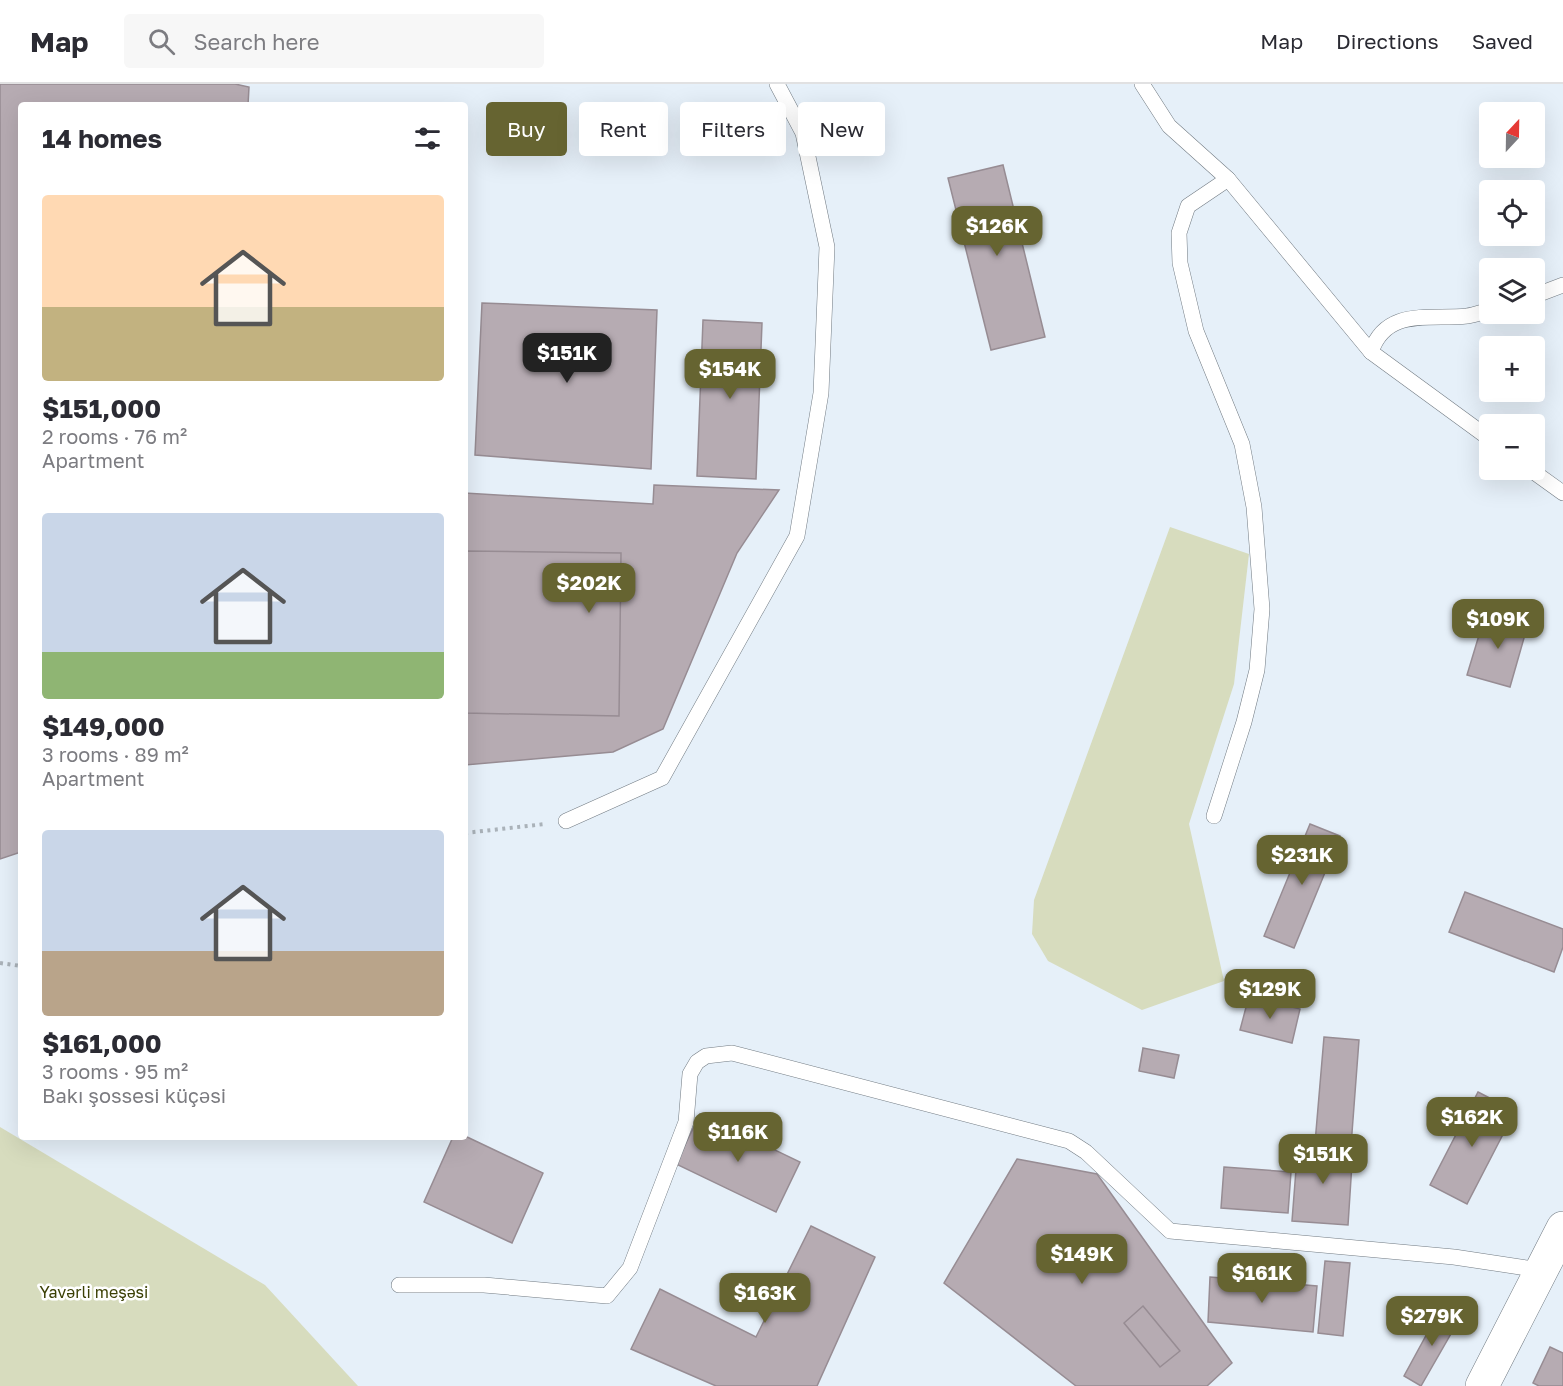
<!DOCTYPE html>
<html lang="en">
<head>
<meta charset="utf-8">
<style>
	:root { --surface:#fff; --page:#f7f7f7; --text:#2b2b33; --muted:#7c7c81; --line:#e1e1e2; --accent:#666431 }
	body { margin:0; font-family:"Golos Text",sans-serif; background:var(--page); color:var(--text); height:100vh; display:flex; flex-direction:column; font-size:22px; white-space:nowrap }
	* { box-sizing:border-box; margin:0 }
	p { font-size:20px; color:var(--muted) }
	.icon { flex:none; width:33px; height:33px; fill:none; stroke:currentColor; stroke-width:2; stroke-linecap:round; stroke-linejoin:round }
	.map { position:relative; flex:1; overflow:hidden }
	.side { position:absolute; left:18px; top:18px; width:450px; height:1038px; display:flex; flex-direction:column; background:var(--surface); border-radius:6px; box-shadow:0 6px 24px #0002 }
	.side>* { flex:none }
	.top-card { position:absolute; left:486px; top:18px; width:570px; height:54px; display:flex; gap:12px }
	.needle { width:39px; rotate:22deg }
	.tools { position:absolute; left:1479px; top:18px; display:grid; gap:12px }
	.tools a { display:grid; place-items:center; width:66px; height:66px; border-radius:6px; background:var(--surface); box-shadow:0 6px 24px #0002; font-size:30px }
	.price { position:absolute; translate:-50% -51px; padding:0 14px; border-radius:12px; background:var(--accent); color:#fff; font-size:20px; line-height:39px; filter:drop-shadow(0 2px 3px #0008) }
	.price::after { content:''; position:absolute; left:50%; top:36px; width:18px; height:14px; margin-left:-9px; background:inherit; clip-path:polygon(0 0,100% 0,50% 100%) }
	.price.on { background:#222; color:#fff }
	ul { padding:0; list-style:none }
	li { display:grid; align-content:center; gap:12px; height:318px; padding:0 24px }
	li span { display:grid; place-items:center; height:186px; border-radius:6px; color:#555 }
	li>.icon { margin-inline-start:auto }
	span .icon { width:108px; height:108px; fill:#fffc; stroke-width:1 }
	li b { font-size:26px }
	h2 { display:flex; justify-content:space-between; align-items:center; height:72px; padding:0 24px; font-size:26px }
	.chip { padding:0 21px; border-radius:6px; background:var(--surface); box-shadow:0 6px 24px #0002; font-size:21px; line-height:54px }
	.chip.on { background:var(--accent); color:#fff }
	header { display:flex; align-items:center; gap:36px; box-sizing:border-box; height:84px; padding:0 30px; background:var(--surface); border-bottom:2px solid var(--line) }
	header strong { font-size:28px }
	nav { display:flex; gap:33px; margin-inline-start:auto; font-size:21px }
	.search { width:420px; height:54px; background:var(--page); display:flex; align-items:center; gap:15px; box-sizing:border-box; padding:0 21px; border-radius:6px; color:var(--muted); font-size:22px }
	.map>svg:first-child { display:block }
</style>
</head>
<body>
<header>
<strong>Map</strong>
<div class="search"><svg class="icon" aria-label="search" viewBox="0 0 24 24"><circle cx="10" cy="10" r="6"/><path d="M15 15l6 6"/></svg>Search here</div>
<nav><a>Map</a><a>Directions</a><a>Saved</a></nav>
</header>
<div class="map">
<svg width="1563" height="1302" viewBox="0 0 1563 1302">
	<rect width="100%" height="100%" fill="#e6f0f9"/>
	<g fill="#d7dcbe">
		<path d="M1170,443L1249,470L1234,600L1189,740L1224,897L1142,926L1048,877L1032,850L1034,816Z"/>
		<path d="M0,1043L265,1201L358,1302H0Z"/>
	</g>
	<g fill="#b6abb2" stroke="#978c93" stroke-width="1.5">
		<path d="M0,0H235L249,3L248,21H21V768L0,775Z"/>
		<path d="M1003,81L1045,253L991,266L948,94Z"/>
		<path d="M482,219L657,226L651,385L475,371Z"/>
		<path d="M703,236L762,239L756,395L697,392Z"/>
		<path d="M654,401L779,406L737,469L663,645L613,668L465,681V409L653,420Z"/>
		<path d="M465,467L621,469L619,632L465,629Z"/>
		<path d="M1486,528L1528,540L1510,603L1467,591Z"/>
		<path d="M1310,740L1340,752L1294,864L1264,852Z"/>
		<path d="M1465,808L1563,845V863L1554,888L1449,848Z"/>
		<path d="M1249,912L1300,925L1292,959L1240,946Z"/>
		<path d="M1324,953L1359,956L1351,1062L1315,1059Z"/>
		<path d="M1143,964L1179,971L1174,994L1139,987Z"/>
		<path d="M1478,1008L1515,1027L1467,1120L1430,1101Z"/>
		<path d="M700,1030L800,1078L776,1128L676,1080Z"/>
		<path d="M465,1052L543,1089L512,1159L424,1118L453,1053Z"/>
		<path d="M1298,1060L1353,1064L1348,1141L1292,1137Z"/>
		<path d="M1017,1075L1097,1090L1232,1279L1207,1302H1076L944,1199Z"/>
		<path d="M1224,1083L1291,1088L1288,1129L1221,1124Z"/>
		<path d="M811,1142L875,1173L817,1302H716L631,1265L660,1205L756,1253Z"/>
		<path d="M1325,1177L1350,1179L1343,1252L1318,1249Z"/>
		<path d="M1210,1193L1317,1202L1313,1248L1208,1238Z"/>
		<path d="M1143,1222L1180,1267L1160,1283L1124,1239Z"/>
		<path d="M1441,1224L1460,1234L1421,1302L1404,1292Z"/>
		<path d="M1550,1263L1563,1269V1302H1539L1533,1299Z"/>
	</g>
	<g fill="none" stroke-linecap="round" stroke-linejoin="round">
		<g stroke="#727b83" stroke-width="16">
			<g id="lane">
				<path d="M1142,0L1169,42L1228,95L1371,268L1490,355"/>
				<path d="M1534,212L1563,201"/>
				<path d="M1371,268C1386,223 1430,236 1467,232C1474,231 1482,228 1490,226"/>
				<path d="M1531,386L1563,409"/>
				<path d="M1214,732L1244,638L1257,586L1262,525L1254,423L1242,360L1196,247L1180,179L1179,149L1188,122L1228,95"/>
				<path d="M566,737L662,694L797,452L821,309L827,163L803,49L777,0"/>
				<path d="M399,1201H484L607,1212L630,1184L686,1038L690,990L697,978L706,972L732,969L1069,1057L1086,1068L1170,1147L1454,1173L1540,1186"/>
			</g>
		</g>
		<g stroke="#727b83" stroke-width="34">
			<path id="primary" d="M1482,1302L1563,1144"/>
		</g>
		<g stroke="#aab2b9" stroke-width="4" stroke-dasharray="3 4.5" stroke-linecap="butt">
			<path d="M465,749L545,740"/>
			<path d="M0,879L21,882"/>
		</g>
		<use href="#lane" stroke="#fff" stroke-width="15"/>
		<use href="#primary" stroke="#fff" stroke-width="33"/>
	</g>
	<g text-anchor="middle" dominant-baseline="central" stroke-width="5" stroke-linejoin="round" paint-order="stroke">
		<g font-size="16" fill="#3b4005" stroke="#fff">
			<text x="94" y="1208">Yavərli meşəsi</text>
		</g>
	</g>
</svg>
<div class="tools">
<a><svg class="needle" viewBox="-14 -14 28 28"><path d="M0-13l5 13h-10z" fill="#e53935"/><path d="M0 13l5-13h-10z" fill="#7c7c81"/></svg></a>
<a><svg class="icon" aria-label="locate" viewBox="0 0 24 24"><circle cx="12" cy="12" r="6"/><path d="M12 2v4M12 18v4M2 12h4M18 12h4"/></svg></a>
<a><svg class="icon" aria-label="layers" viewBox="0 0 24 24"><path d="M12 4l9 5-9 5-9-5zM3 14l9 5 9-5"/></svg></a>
<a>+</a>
<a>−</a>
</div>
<b class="price" style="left:997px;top:173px">$126K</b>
<b class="price on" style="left:567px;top:300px">$151K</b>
<b class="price" style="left:730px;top:316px">$154K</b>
<b class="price" style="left:589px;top:530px">$202K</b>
<b class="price" style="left:1498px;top:566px">$109K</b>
<b class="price" style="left:1302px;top:802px">$231K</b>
<b class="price" style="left:1270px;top:936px">$129K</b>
<b class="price" style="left:1472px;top:1064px">$162K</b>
<b class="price" style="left:738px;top:1079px">$116K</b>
<b class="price" style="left:1323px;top:1101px">$151K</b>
<b class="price" style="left:1082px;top:1201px">$149K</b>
<b class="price" style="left:1262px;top:1220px">$161K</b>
<b class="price" style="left:765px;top:1240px">$163K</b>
<b class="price" style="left:1432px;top:1263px">$279K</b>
<div class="top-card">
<a class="chip on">Buy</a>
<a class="chip">Rent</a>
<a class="chip">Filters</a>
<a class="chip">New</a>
</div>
<section class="side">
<h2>14 homes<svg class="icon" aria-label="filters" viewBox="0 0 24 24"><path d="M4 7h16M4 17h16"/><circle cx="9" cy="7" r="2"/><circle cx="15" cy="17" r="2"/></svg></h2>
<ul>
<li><span style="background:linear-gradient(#ffd9b3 60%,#c2b280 0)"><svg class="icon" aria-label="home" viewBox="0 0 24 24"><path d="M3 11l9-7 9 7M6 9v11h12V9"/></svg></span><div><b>$151,000</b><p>2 rooms · 76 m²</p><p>Apartment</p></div></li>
<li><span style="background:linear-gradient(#c9d6e8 75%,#8fb573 0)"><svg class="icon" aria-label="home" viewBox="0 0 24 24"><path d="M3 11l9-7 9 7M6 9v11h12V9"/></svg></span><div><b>$149,000</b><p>3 rooms · 89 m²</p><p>Apartment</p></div></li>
<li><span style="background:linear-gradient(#c9d6e8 65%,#b9a48a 0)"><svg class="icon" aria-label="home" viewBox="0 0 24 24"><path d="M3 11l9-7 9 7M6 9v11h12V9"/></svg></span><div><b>$161,000</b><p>3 rooms · 95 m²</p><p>Bakı şossesi küçəsi</p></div></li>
</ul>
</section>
</div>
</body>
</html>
